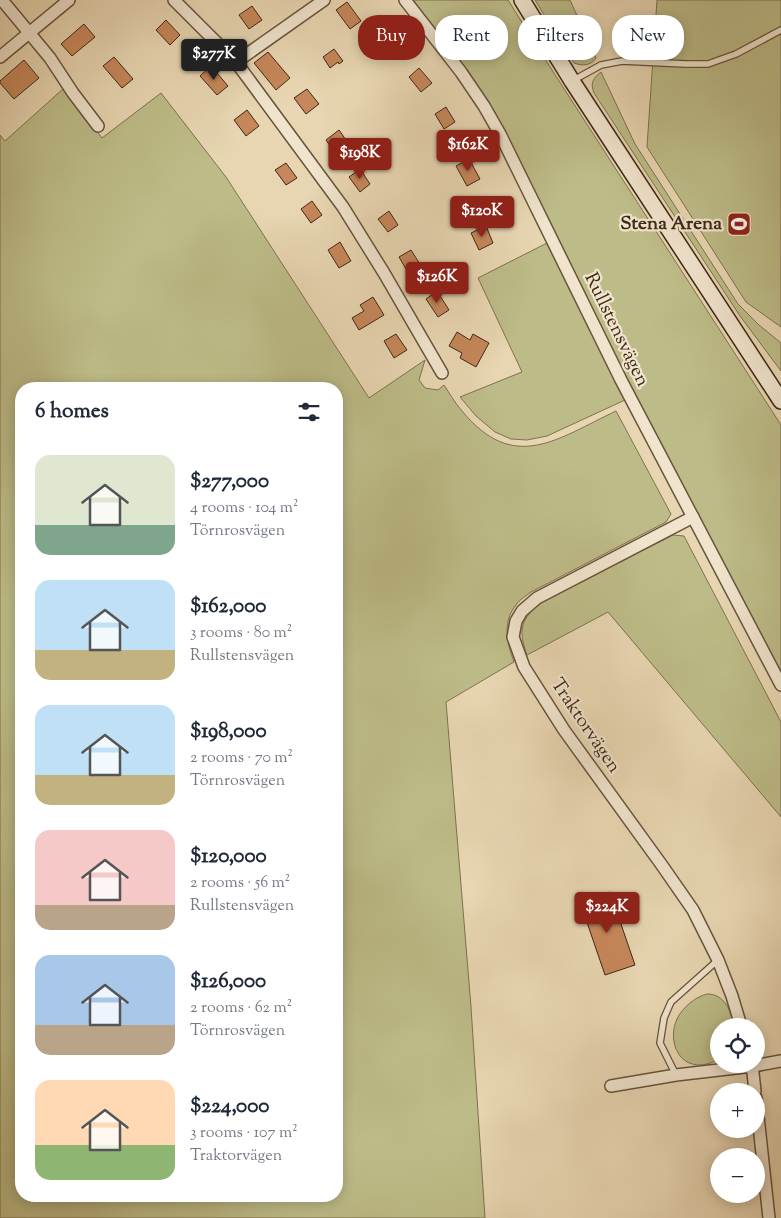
<!DOCTYPE html>
<html lang="en">
<head>
<meta charset="utf-8">
<style>
	:root { --surface:#fff; --page:#f2f2f3; --text:#1f2937; --muted:#747a83; --accent:#8f2418 }
	body { margin:0; font-family:"Sorts Mill Goudy",serif; background:var(--page); color:var(--text); height:100vh; display:flex; flex-direction:column; font-size:19px; white-space:nowrap }
	* { box-sizing:border-box; margin:0 }
	p { font-size:16px; color:var(--muted) }
	.icon { flex:none; width:28px; height:28px; fill:none; stroke:currentColor; stroke-width:2; stroke-linecap:round; stroke-linejoin:round }
	.map { position:relative; flex:1; overflow:hidden }
	.side { position:absolute; left:15px; top:382px; width:328px; height:820px; display:flex; flex-direction:column; background:var(--surface); border-radius:20px; box-shadow:0 2px 12px #0003 }
	.side>* { flex:none }
	.guide { position:absolute; left:358px; top:15px; width:348px; height:45px; display:flex; gap:10px }
	.buttons { position:absolute; left:710px; top:1018px; display:grid; gap:10px }
	.buttons a { display:grid; place-items:center; width:55px; height:55px; border-radius:50%; background:var(--surface); box-shadow:0 2px 12px #0003; font-size:25px }
	.price { position:absolute; translate:-50% -42px; padding:0 11px; border-radius:5px; background:var(--accent); color:#fff; font-size:16px; line-height:32px; filter:drop-shadow(0 1px 2px #0008) }
	.price::after { content:''; position:absolute; left:50%; top:30px; width:15px; height:11px; margin-left:-8px; background:inherit; clip-path:polygon(0 0,100% 0,50% 100%) }
	.price.active { background:#222; color:#fff }
	ul { padding:0; list-style:none }
	li { display:flex; align-items:center; gap:15px; height:125px; padding:0 20px }
	li span { display:grid; place-items:center; flex:none; width:140px; height:100px; border-radius:15px; color:#555 }
	li>.icon { margin-inline-start:auto }
	span .icon { width:60px; height:60px; fill:#fffc; stroke-width:1 }
	li b { font-size:21px }
	h2 { display:flex; justify-content:space-between; align-items:center; height:60px; padding:0 20px; font-size:21px }
	.tag { padding:0 18px; border-radius:20px; background:var(--surface); box-shadow:0 2px 12px #0003; font-size:18px; line-height:45px }
	.tag.active { background:var(--accent); color:#fff }
	.map>svg:first-child { display:block }
</style>
</head>
<body>
<div class="map">
<svg width="781" height="1218" viewBox="0 0 781 1218">
	<rect width="100%" height="100%" fill="#e8d6b2"/>
	<filter id="stains"><feTurbulence type="fractalNoise" baseFrequency=".004" numOctaves="4"/><feColorMatrix values="0 0 0 0 .2 0 0 0 0 .09 0 0 0 0 .02 0 0 0 .5 -.17"/></filter>
	<radialGradient id="worn" r=".72"><stop offset=".6" stop-color="#630" stop-opacity="0"/><stop offset="1" stop-color="#630" stop-opacity=".3"/></radialGradient>
	<g fill="#bdbc88" stroke="#7e724f" fill-rule="evenodd">
		<path d="M413,0H508L552,70L781,425V673L627,380L469,74Z"/>
		<path d="M535,0H570L596,58C591,66 582,66 574,63Z"/>
		<path d="M657,0H781V327L746,302L647,147Z"/>
		<path d="M601,72L635,144L738,304L759,325L781,343V371L740,316L594,93C590,83 593,78 601,72Z"/>
		<path d="M64,88L102,138L161,93L226,177L369,398L425,360L419,380L425,388L438,390L444,385C450,394 455,403 462,411C514,474 557,439 616,411L671,514L666,522L531,592C526,596 519,600 516,605C502,622 507,643 514,662L446,702L471,1007L485,1218H0V135L5,141ZM21,389H336V1196H21Z"/>
		<path d="M547,243L625,400L547,436L527,440L511,439L495,432L476,416L460,397L522,372L478,278Z"/>
		<path d="M673,535L684,536L781,722V817L608,612L527,655C518,630 520,619 542,602Z"/>
		<path d="M707,994C725,994 731,1011 734,1026H719V1058C714,1063 707,1064 701,1065C676,1066 668,1038 677,1019C682,1008 695,997 707,994Z"/>
	</g>
	<g fill="#c6875a" stroke="#3e2816">
		<path d="M347,2L361,21L350,29L336,10Z"/>
		<path d="M252,6L262,20L249,29L239,15Z"/>
		<path d="M166,20L180,35L170,45L156,30Z"/>
		<path d="M84,24L95,37L72,56L61,44Z"/>
		<path d="M389,29L406,49L394,60L377,39Z"/>
		<path d="M334,49L343,61L339,64L338,62L330,68L323,57Z"/>
		<path d="M268,52L290,78L276,90L254,63Z"/>
		<path d="M114,57L133,79L122,88L103,66Z"/>
		<path d="M24,60L39,78L14,99L0,83V81Z"/>
		<path d="M211,66L228,86L217,95L200,76Z"/>
		<path d="M419,68L432,83L421,92L409,77Z"/>
		<path d="M307,89L319,104L306,114L294,98Z"/>
		<path d="M446,107L455,122L444,129L435,114Z"/>
		<path d="M247,110L259,126L246,136L234,120Z"/>
		<path d="M339,130L348,143L335,153L326,140Z"/>
		<path d="M469,159L480,179L467,186L456,166Z"/>
		<path d="M286,163L297,178L286,185L275,170Z"/>
		<path d="M360,169L370,184L360,192L349,177Z"/>
		<path d="M312,201L322,215L311,223L301,209Z"/>
		<path d="M389,211L398,225L388,232L378,219Z"/>
		<path d="M486,226L493,243L479,250L471,233Z"/>
		<path d="M340,242L351,261L339,268L328,250Z"/>
		<path d="M411,250L423,269L410,276L399,257Z"/>
		<path d="M437,291L449,310L438,317L426,299Z"/>
		<path d="M373,297L384,315L359,330L352,318L364,311L360,305Z"/>
		<path d="M457,332L470,340L473,334L489,343L476,367L460,358L462,353L449,346Z"/>
		<path d="M396,334L407,350L394,358L384,341Z"/>
		<path d="M610,892L635,965L605,975L580,902Z"/>
	</g>
	<g fill="none" stroke-linecap="round" stroke-linejoin="round">
		<g stroke="#68543d" stroke-width="8">
			<g id="lane">
				<path d="M572,81L601,65L622,61L686,64H708L736,54L781,30"/>
				<path d="M676,1075L660,1043L664,1018L671,1002L718,960"/>
			</g>
		</g>
		<g stroke="#68543d" stroke-width="14">
			<g id="street">
				<path d="M2,0L50,58L73,93L98,126"/>
				<path d="M174,0L236,62L343,207L384,273L442,373"/>
				<path d="M405,0L461,72L484,106L500,134L621,380L781,685"/>
				<path d="M0,57L69,0"/>
				<path d="M236,62L324,0"/>
				<path d="M693,517L537,598L522,611L516,621L513,637L524,667L564,730L661,864L693,910L718,960L732,996L741,1026"/>
				<path d="M752,1064L755,1091"/>
				<path d="M611,1086L676,1075L753,1066L781,1061"/>
				<path d="M756,1098L769,1218"/>
			</g>
		</g>
		<g stroke="#3e2816" stroke-width="18">
			<path id="secondary" d="M522,0L572,81L781,401"/>
		</g>
		<use href="#lane" stroke="#f0e4cd" stroke-width="5.5"/>
		<use href="#street" stroke="#f0e4cd" stroke-width="11"/>
		<use href="#secondary" stroke="#f0e4cd" stroke-width="15"/>
	</g>
	<defs>
		<g id="stadium-square" transform="scale(1.25)"><rect x="-9" y="-9" width="18" height="18" rx="4" fill="#8f2418" stroke="#f0e4cd"/><path d="M0-5a6.5 5 0 1 0 0 10a6.5 5 0 1 0 0-10ZM-3.5-1.8h7v3.6h-7Z" fill="#fff"/></g>
	</defs>
	<g fill-rule="evenodd">
		<use href="#stadium-square" x="739" y="224"/>
	</g>
	<g text-anchor="middle" dominant-baseline="central" stroke-width="4.5" stroke-linejoin="round" paint-order="stroke">
		<g font-size="19" font-weight="bold" fill="#3e2816" stroke="#f0e4cd" text-anchor="end">
			<text x="722" y="224">Stena Arena</text>
		</g>
		<g font-size="19" fill="#3e2816" stroke="#f0e4cd">
			<text transform="translate(616 330) rotate(64)">Rullstensvägen</text>
			<text transform="translate(585 726) rotate(56)">Traktorvägen</text>
		</g>
	</g>
	<rect width="100%" height="100%" filter="url(#stains)"/>
	<rect width="100%" height="100%" fill="url(#worn)"/>
</svg>
<div class="buttons">
<a><svg class="icon" aria-label="locate" viewBox="0 0 24 24"><circle cx="12" cy="12" r="6"/><path d="M12 2v4M12 18v4M2 12h4M18 12h4"/></svg></a>
<a>+</a>
<a>−</a>
</div>
<b class="price active" style="left:214px;top:81px">$277K</b>
<b class="price" style="left:468px;top:172px">$162K</b>
<b class="price" style="left:360px;top:180px">$198K</b>
<b class="price" style="left:482px;top:238px">$120K</b>
<b class="price" style="left:437px;top:304px">$126K</b>
<b class="price" style="left:607px;top:934px">$224K</b>
<div class="guide">
<a class="tag active">Buy</a>
<a class="tag">Rent</a>
<a class="tag">Filters</a>
<a class="tag">New</a>
</div>
<section class="side">
<h2>6 homes<svg class="icon" aria-label="filters" viewBox="0 0 24 24"><path d="M4 7h16M4 17h16"/><circle cx="9" cy="7" r="2"/><circle cx="15" cy="17" r="2"/></svg></h2>
<ul>
<li><span style="background:linear-gradient(#dfe7d0 70%,#7fa58c 0)"><svg class="icon" aria-label="home" viewBox="0 0 24 24"><path d="M3 11l9-7 9 7M6 9v11h12V9"/></svg></span><div><b>$277,000</b><p>4 rooms · 104 m²</p><p>Törnrosvägen</p></div></li>
<li><span style="background:linear-gradient(#bfe0f5 70%,#c2b280 0)"><svg class="icon" aria-label="home" viewBox="0 0 24 24"><path d="M3 11l9-7 9 7M6 9v11h12V9"/></svg></span><div><b>$162,000</b><p>3 rooms · 80 m²</p><p>Rullstensvägen</p></div></li>
<li><span style="background:linear-gradient(#bfe0f5 70%,#c2b280 0)"><svg class="icon" aria-label="home" viewBox="0 0 24 24"><path d="M3 11l9-7 9 7M6 9v11h12V9"/></svg></span><div><b>$198,000</b><p>2 rooms · 70 m²</p><p>Törnrosvägen</p></div></li>
<li><span style="background:linear-gradient(#f6c9c9 75%,#b9a48a 0)"><svg class="icon" aria-label="home" viewBox="0 0 24 24"><path d="M3 11l9-7 9 7M6 9v11h12V9"/></svg></span><div><b>$120,000</b><p>2 rooms · 56 m²</p><p>Rullstensvägen</p></div></li>
<li><span style="background:linear-gradient(#a9c7e8 70%,#b9a48a 0)"><svg class="icon" aria-label="home" viewBox="0 0 24 24"><path d="M3 11l9-7 9 7M6 9v11h12V9"/></svg></span><div><b>$126,000</b><p>2 rooms · 62 m²</p><p>Törnrosvägen</p></div></li>
<li><span style="background:linear-gradient(#ffd9b3 65%,#8fb573 0)"><svg class="icon" aria-label="home" viewBox="0 0 24 24"><path d="M3 11l9-7 9 7M6 9v11h12V9"/></svg></span><div><b>$224,000</b><p>3 rooms · 107 m²</p><p>Traktorvägen</p></div></li>
</ul>
</section>
</div>
</body>
</html>
